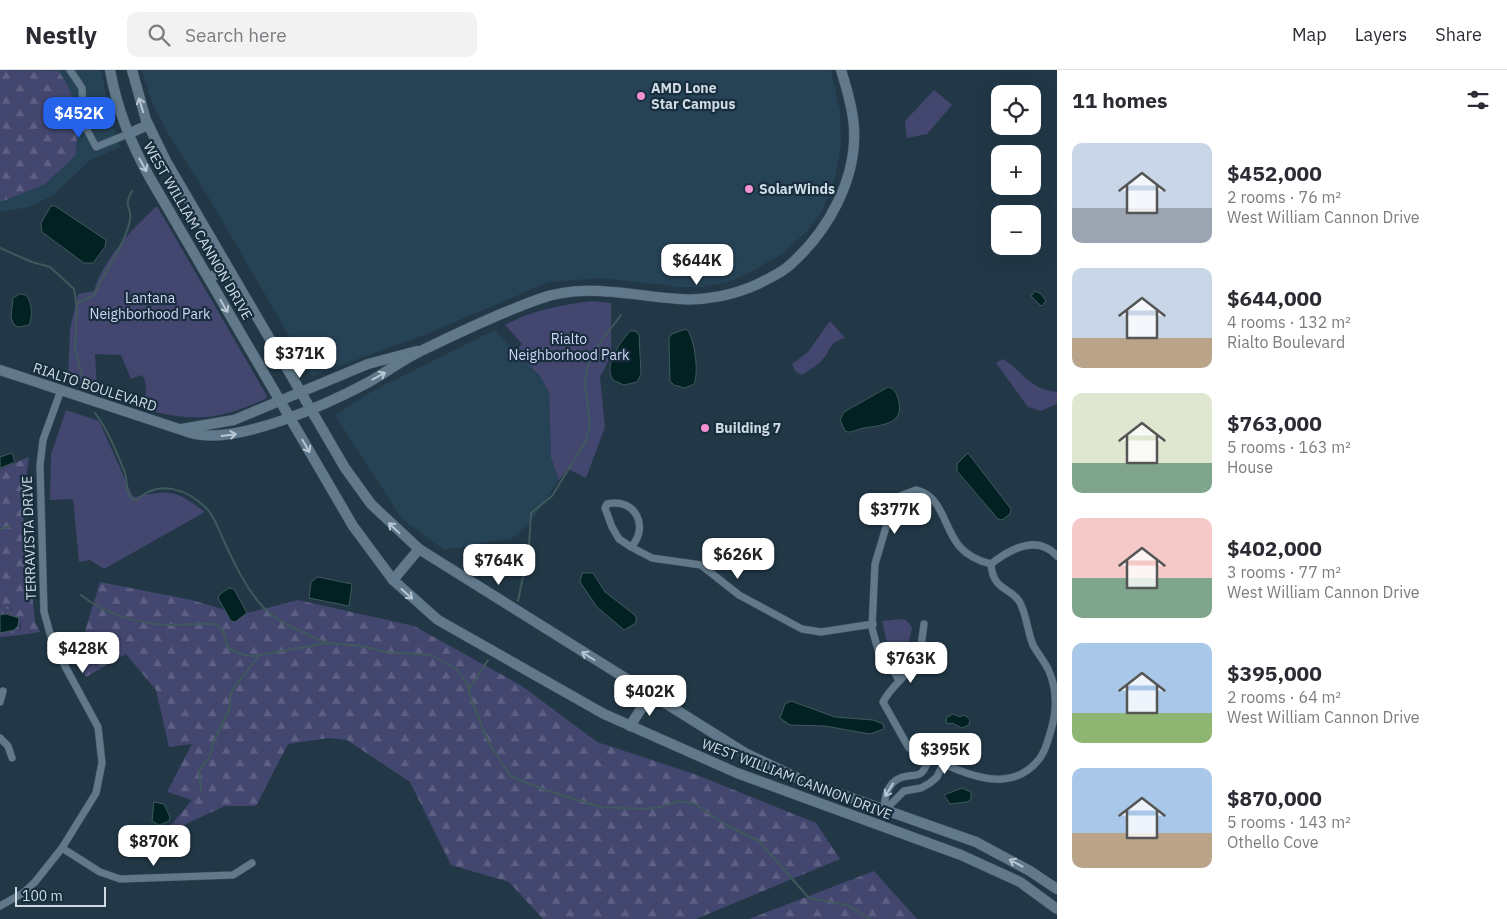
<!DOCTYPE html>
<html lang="en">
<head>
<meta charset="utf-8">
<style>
	:root { --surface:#fff; --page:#f2f2f3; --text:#2b2b33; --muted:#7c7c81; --line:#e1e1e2; --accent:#2563eb }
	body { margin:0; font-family:"IBM Plex Sans",sans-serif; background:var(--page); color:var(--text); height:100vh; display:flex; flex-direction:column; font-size:19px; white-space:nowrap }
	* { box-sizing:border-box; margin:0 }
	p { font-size:16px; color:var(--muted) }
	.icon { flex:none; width:28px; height:28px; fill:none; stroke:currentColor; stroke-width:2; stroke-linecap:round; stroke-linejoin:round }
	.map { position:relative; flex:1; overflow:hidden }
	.panel { display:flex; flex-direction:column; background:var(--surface); width:450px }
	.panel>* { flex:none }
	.buttons { position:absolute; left:991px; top:15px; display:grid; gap:10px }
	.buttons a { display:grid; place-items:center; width:50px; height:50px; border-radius:10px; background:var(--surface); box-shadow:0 5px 20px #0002; font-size:25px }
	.scale { position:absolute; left:15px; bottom:12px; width:91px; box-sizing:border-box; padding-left:5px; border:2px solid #cedbe5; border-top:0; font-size:14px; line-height:18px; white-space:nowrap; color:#cedbe5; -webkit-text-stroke:4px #182e3c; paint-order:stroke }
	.price { position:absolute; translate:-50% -42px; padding:0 11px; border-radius:10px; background:#fff; color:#222; font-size:16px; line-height:32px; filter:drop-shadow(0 1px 2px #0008) }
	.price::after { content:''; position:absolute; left:50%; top:30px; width:15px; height:11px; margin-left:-8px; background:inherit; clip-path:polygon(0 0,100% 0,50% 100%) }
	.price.selected { background:var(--accent); color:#fff }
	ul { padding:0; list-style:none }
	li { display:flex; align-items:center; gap:15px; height:125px; padding:0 15px }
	li span { display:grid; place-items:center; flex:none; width:140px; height:100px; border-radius:10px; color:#555 }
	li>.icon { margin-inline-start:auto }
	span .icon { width:60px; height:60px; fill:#fffc; stroke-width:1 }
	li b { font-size:21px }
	h2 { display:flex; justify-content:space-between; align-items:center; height:60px; padding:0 15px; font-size:21px }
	header { display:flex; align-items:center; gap:30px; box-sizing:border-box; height:70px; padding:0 25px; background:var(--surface); border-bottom:1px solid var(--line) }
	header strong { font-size:24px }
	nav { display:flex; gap:28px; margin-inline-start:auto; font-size:18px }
	.search { width:350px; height:45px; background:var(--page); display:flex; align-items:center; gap:12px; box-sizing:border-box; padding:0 18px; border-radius:10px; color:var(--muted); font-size:19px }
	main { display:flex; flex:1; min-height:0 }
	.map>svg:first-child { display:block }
</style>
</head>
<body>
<header>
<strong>Nestly</strong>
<div class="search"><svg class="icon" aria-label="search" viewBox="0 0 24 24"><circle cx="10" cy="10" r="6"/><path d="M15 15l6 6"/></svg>Search here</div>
<nav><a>Map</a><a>Layers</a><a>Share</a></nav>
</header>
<main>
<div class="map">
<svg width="1057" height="849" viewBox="0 0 1057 849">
	<defs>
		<pattern id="grass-dots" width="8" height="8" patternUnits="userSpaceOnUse" patternTransform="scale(1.25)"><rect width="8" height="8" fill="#43466e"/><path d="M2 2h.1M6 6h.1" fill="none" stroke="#5d6083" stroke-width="1.8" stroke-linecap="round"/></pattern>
		<pattern id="forest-firs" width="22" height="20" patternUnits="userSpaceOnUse" patternTransform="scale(1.25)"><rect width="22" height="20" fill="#43466e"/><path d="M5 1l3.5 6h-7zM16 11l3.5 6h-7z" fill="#5d6083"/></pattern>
	</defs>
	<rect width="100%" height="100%" fill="#223847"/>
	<g fill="#264356">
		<path d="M0,0H101L110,46L120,77L89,91L52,126L29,137L0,142Z"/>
		<path d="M142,0H831L840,42L841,73L836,105L823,140L807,161L783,183L753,201L729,212L702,217H682L600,208L549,212L424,265L312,306L215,138L166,60L151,31Z"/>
		<path d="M495,260L540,306L549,323L551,388L559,410L528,455L512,468L444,480L402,449L335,345L374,320Z"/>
	</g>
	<path fill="url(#grass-dots)" d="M9,534L12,542L21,548L19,565L0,567V537Z"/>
	<g fill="url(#forest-firs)">
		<path d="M0,0L58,1C78,26 79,56 75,86L45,114L3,131H0Z"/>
		<path d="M29,387L23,433L26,514H31L35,552L40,562L19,565L21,557V548L14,544L9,534L0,537V399Z"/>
		<path d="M100,512L192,530L225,540L231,551L247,543L298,530L414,556L522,616L597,672L697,705L816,753L840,789L696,849H543L509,812L451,795L410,712L347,670L328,668L288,674L256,736H225L164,764L192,730L167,722L192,674L169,677L156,620L126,584L86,607L76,591Z"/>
		<path d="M874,801L917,849H749Z"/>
	</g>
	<g fill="#43466e">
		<path d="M934,20L952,35L927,64L907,68L905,51Z"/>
		<path d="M157,136L267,326L265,329C216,351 195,352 142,339C145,327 149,316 142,305L131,309L121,285L95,284L97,319L68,310L70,259L78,224L94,221C103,189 133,158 157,136Z"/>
		<path d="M591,231L611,233V286L600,307L605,357L586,408L568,399L559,410L551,388L549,323L540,306L515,281L522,274L505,255C532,240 562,235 591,231Z"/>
		<path d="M830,251L845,268C827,273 833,279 822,290C817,296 809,300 802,305L795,301L792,294L808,282Z"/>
		<path d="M1003,289C1026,304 1027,318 1057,322V334L1041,341L1028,337L996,293Z"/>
		<path d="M66,340L99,351L133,427C171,421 173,418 205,442L104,499L90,490L79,492L73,429L50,430L51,384Z"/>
		<path d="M898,549L906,550L912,558L905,588L901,595L888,577L882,551Z"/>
	</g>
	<g fill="#022122" stroke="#3f595c">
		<path d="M51,136H55L106,170L105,177L93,193H84L42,162L41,153Z"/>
		<path d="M1035,221L1041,224L1046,231L1041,236L1031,226Z"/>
		<path d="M20,224L26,225C32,232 33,247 29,255L18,257L14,255L11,247L13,228Z"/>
		<path d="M686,259C695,267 699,303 694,314L685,318L674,315L670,311L669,268L672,264Z"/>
		<path d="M630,261H635L639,265L641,304L637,312L624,315L613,310C603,295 620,273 630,261Z"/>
		<path d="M888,317C894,319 896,322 898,328C906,354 883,355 864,358C857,359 851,364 845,361L840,350L844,342Z"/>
		<path d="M12,383L15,392L0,398V387Z"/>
		<path d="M968,383L1011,439L1010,444L1002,450L998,449L957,401V394Z"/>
		<path d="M502,481L508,484L512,490L507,501L494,502L480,490L481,483Z"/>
		<path d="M582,503H593L605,522L636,546V553L624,560L597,537L580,512Z"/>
		<path d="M318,507L352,514L349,536L309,528L311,512Z"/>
		<path d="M229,518L234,519L247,543L235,552L231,551L218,528L220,524Z"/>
		<path d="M6,544L19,548L18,556L14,560L0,563V545Z"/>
		<path d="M791,631L835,647L873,650L883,654L884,659L870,664L825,656L790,655L780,648L785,634Z"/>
		<path d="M953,644L960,647L964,645L970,649L969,655L962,658L952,653L947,654L946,648Z"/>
		<path d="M962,718L971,722V729L967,732L950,734L944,725Z"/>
		<path d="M154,732L164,734L170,747L169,751L159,755L152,751Z"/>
	</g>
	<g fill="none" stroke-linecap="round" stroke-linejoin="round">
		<g stroke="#3f595c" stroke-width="2">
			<path d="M0,178L32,192L50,197L74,219L77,238L75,279L82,305"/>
			<path d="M76,234L94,225C104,202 125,175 130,150C133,138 122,138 132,121"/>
			<path d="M95,343C108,360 117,383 125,403C128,412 125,422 132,429L137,430C158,409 188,419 207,439C215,447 218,459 223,469C234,493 246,519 264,538C281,555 305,563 327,573"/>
			<path d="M0,459L10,456"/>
			<path d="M81,525C104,544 142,555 172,555C186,555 200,553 215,554L223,561L228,578L244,585L254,586L327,573L362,576L386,582L431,585L456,599L467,613L471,629L488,671L510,706L545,720L601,737L643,739L661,737L679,731L693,733L725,754L759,771L809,828L847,835L870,849"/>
			<path d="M518,531L529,477L531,443L552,426L586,371L590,354L585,314L587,298L599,274L621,245"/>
			<path d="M469,619L488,590"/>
			<path d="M201,721L199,701L210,687L212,675L230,638V625L233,619L258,587"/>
		</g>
		<g stroke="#405461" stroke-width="8">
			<g id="street">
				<path d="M70,0L82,18L84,54L96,77L128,64"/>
				<path d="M631,477C650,457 635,427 607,434L605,438L612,457L619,469L631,477L652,488L701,495L739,525L802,559L821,562L873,554"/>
				<path d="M924,554C922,567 922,580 915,592C906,607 891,616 883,632L906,673L909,678C950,695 1006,733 1040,688C1046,680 1048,670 1051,660C1057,640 1057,620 1049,601C1045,592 1038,584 1033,575C1027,561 1027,544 1019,531C1010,517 993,521 991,494C1010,479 1037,464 1057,486"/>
				<path d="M899,611L895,603L880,587L872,558L875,494L892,437L900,426L916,420C944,427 943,458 960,477C968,486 979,491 991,494"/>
				<path d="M0,632L3,621"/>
				<path d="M0,668L8,676L12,688"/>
				<path d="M884,741L904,721L921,718L930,713L937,707L944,692"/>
				<path d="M884,741C884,725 889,708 908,706C914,705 920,706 923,701C926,697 928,691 930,686"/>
				<path d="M62,778L100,802L120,809L233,805L252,793"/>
				<path d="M0,836L23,823L35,812L62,778L96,723L102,693L98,657L53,574L44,542L40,395L43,370L61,320"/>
			</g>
		</g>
		<g stroke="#405461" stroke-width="11">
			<g id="secondary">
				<path d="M110,0C117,39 131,74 150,108L353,456L393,510L438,550L604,644L737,703L961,785L1020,812L1057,839"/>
				<path d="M132,0L146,50L166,91L345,398L371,434L419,479L745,683L806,712L976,772L1030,801L1057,819"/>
				<path d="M128,64L148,55"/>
				<path d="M209,208L228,198"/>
				<path d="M0,300L191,363C236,376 328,334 369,312C388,301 405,288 425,279C462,261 500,243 539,229C585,212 632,226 679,229C705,231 734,225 758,214C769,208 782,203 791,194C828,161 857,109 854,58C853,39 847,19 841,0"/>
				<path d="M182,359L234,350L368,294L417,281"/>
				<path d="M393,510L419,479"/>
				<path d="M630,656L650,625"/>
			</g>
		</g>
		<use href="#street" stroke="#61798a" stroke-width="7"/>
		<use href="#secondary" stroke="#61798a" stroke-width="10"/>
	</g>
	<defs><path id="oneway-shaft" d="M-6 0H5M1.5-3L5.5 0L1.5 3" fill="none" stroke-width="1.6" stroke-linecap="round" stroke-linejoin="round" transform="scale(1.25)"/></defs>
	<g stroke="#b8c7d3">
		<use href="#oneway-shaft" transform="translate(141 35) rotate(-107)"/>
		<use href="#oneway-shaft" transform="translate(143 95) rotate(61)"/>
		<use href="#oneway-shaft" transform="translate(224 236) rotate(60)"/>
		<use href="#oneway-shaft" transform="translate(379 306) rotate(-29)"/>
		<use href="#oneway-shaft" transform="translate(229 365) rotate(-7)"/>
		<use href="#oneway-shaft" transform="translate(306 376) rotate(60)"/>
		<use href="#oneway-shaft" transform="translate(394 458) rotate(-137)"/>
		<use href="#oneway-shaft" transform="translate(407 524) rotate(42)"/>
		<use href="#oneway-shaft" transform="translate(588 586) rotate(-148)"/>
		<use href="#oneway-shaft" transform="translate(889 720) rotate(122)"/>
		<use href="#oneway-shaft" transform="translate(1016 793) rotate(-152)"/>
	</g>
	<g fill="#f491d3" stroke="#182e3c" stroke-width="2">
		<circle cx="641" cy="26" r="5"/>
		<circle cx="749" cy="119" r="5"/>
		<circle cx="705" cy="358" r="5"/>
	</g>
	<g text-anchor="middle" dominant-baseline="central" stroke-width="4.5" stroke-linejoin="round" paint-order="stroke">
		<g font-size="14" font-weight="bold" fill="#cedbe5" stroke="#182e3c" text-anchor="start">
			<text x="651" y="18">AMD Lone<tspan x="651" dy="16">Star Campus</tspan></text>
			<text x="759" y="119">SolarWinds</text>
			<text x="715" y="358">Building 7</text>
		</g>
		<g font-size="14" fill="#cedbe5" stroke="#182e3c">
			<text transform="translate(198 161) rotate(60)">WEST WILLIAM CANNON DRIVE</text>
			<text transform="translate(95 317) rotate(18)">RIALTO BOULEVARD</text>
			<text transform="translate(29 468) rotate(-92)">TERRAVISTA DRIVE</text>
			<text transform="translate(797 709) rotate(21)">WEST WILLIAM CANNON DRIVE</text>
		</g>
		<g font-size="14" fill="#d2d6f9" stroke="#182e3c">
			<text x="150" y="228">Lantana<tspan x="150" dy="16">Neighborhood Park</tspan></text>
			<text x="569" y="269">Rialto<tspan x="569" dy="16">Neighborhood Park</tspan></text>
		</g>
	</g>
</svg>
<div class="buttons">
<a><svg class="icon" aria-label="locate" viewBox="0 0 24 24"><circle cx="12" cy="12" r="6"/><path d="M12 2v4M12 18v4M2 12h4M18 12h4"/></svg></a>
<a>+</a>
<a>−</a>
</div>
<div class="scale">100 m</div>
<b class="price selected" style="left:79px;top:69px">$452K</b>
<b class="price" style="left:697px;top:216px">$644K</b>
<b class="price" style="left:300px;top:309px">$371K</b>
<b class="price" style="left:895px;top:465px">$377K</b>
<b class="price" style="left:738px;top:510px">$626K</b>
<b class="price" style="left:499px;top:516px">$764K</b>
<b class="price" style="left:83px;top:604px">$428K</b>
<b class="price" style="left:911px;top:614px">$763K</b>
<b class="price" style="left:650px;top:647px">$402K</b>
<b class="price" style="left:945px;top:705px">$395K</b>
<b class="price" style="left:154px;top:797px">$870K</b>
</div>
<section class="panel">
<h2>11 homes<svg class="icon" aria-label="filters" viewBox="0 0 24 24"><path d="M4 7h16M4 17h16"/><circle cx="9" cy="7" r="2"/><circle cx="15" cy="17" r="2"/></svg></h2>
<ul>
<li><span style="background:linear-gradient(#c9d6e8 65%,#9aa5b1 0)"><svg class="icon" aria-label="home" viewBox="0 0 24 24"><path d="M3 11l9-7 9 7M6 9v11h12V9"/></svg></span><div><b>$452,000</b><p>2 rooms · 76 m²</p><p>West William Cannon Drive</p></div></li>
<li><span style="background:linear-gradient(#c9d6e8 70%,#b9a48a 0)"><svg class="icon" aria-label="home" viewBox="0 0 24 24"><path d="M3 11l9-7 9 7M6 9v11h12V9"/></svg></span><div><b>$644,000</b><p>4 rooms · 132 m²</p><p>Rialto Boulevard</p></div></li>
<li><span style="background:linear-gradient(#dfe7d0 70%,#7fa58c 0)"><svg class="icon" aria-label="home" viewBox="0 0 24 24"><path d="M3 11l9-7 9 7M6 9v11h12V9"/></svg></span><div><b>$763,000</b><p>5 rooms · 163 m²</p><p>House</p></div></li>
<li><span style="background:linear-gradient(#f6c9c9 60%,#7fa58c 0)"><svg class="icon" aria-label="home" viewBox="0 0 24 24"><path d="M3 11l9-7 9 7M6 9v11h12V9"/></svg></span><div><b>$402,000</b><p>3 rooms · 77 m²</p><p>West William Cannon Drive</p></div></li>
<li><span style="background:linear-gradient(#a9c7e8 70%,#8fb573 0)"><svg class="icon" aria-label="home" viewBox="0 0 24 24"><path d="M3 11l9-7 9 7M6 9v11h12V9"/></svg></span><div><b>$395,000</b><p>2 rooms · 64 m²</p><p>West William Cannon Drive</p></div></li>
<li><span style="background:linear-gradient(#a9c7e8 65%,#b9a48a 0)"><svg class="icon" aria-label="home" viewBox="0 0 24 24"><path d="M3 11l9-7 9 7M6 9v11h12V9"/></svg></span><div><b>$870,000</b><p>5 rooms · 143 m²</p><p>Othello Cove</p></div></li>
</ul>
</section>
</main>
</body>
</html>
